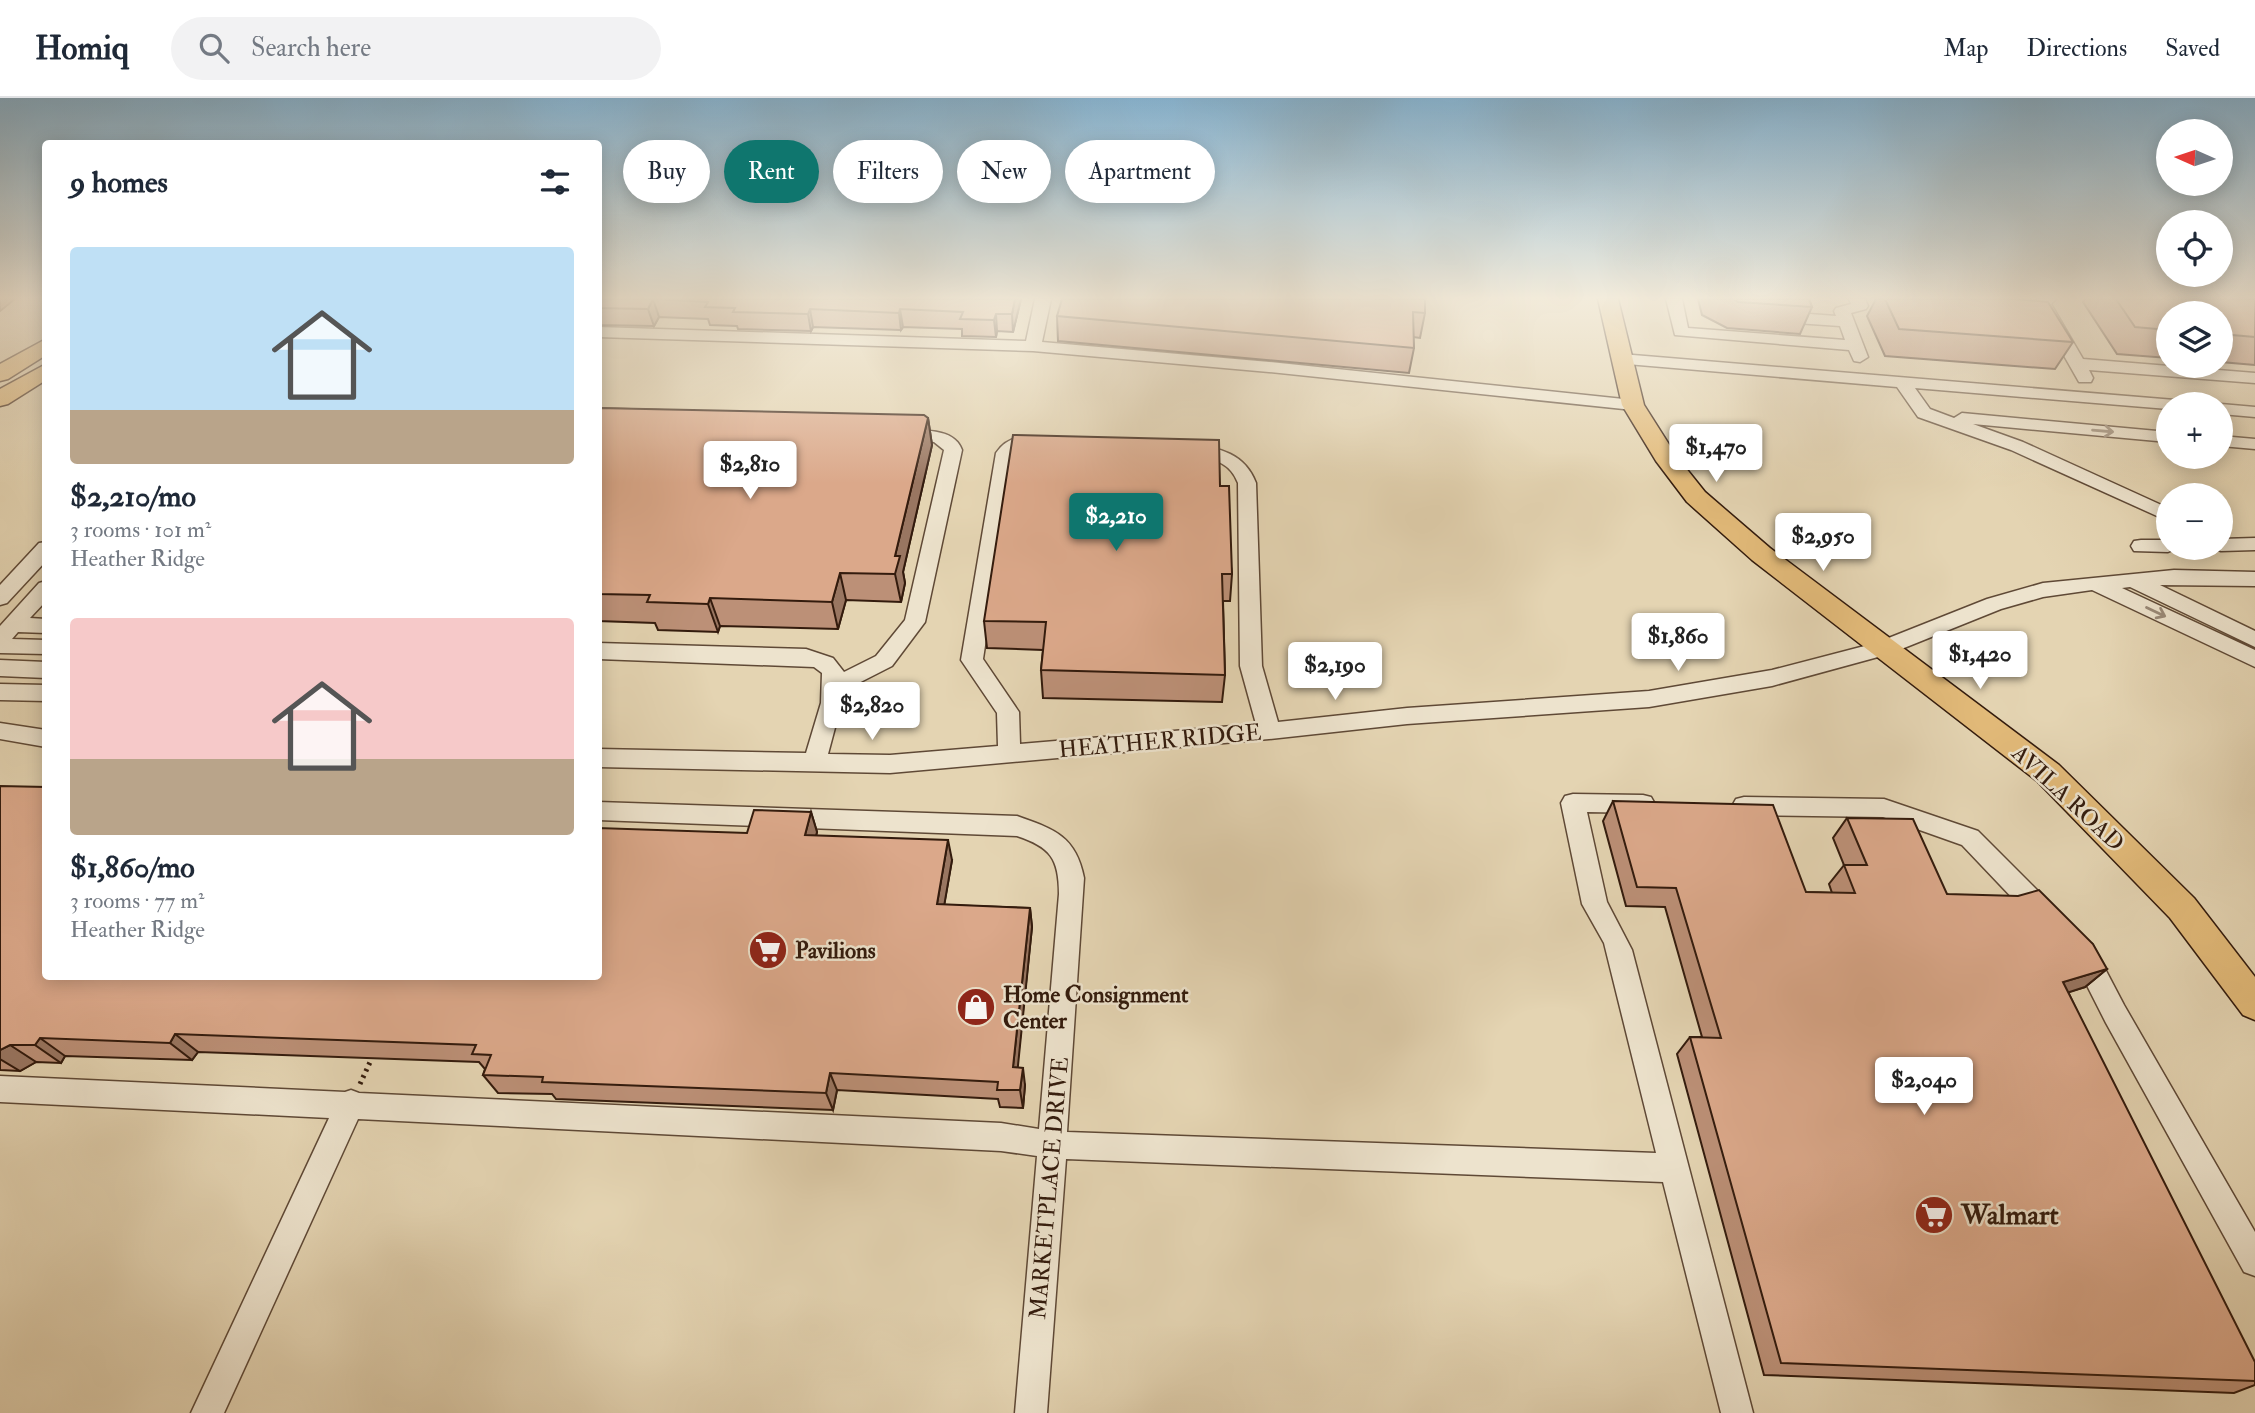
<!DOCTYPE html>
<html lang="en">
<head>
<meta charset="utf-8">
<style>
	:root { --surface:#fff; --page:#f2f2f3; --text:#1f2937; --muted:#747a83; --line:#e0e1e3; --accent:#0f766e }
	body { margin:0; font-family:"IM FELL Double Pica",serif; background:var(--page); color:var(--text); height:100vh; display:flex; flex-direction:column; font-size:26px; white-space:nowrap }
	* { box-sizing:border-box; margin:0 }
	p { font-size:23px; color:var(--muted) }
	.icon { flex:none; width:38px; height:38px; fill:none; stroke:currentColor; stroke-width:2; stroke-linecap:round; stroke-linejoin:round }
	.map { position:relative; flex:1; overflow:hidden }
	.side { position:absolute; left:42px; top:42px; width:560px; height:840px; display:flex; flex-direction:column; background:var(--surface); border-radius:7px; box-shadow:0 4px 18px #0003 }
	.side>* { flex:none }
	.top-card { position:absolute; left:623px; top:42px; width:665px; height:63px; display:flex; gap:14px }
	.needle { width:46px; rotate:273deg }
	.buttons { position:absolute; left:2156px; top:21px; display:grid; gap:14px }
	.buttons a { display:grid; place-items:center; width:77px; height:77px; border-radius:50%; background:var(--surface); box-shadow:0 4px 18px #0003; font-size:35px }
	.price { position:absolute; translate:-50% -60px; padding:0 16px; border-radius:7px; background:#fff; color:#222; font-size:23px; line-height:46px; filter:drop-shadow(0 2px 4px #0008) }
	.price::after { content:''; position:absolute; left:50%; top:42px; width:21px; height:16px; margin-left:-10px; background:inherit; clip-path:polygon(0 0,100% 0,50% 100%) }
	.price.on { background:var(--accent); color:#fff }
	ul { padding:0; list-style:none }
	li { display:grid; align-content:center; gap:14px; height:371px; padding:0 28px }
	li span { display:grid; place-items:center; height:217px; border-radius:7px; color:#555 }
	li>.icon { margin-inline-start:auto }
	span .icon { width:126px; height:126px; fill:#fffc; stroke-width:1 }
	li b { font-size:30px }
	h2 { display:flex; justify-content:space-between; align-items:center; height:84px; padding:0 28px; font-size:30px }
	.pill { padding:0 24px; border-radius:32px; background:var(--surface); box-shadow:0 4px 18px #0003; font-size:24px; line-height:63px }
	.pill.on { background:var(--accent); color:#fff }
	header { display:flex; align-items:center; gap:42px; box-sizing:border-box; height:98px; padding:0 35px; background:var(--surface); border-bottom:2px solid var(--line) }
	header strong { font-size:33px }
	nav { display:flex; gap:38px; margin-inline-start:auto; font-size:24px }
	.search { width:490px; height:63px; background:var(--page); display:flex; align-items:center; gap:18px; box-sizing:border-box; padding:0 24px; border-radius:38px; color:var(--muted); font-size:26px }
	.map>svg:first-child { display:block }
</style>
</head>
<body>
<header>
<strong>Homiq</strong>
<div class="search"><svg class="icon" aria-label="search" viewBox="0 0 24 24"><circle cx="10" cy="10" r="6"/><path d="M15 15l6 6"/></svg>Search here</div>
<nav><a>Map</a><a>Directions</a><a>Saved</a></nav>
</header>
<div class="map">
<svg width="2255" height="1315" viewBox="0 0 2255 1315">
	<rect width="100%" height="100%" fill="#e4d4b2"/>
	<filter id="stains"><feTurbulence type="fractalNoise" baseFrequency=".00286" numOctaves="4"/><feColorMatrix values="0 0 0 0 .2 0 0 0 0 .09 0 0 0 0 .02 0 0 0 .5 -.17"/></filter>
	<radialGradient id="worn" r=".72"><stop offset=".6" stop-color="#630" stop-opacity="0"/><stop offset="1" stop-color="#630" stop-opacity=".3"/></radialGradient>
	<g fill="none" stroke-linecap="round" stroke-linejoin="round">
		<g stroke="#5f4936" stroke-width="3">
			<g id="minor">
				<path d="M1035,201H1051L1042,244L1269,264L1633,302L1642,307L1633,312L1269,274L1033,253L598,239V229L1026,243Z"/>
				<path d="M1666,201H1682L1688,230L1845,242L1840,228L1796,225L1788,220L1796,215L1836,218L1834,213L1836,210L1851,206L1849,201H1865L1868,208L1866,211L1851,215L1868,259L1860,264L1854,263L1849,252L1675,237Z"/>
				<path d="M2037,201H2056L2051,206L2083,261L2255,275V285L2089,272L2093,280L2091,284H2079L2034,205Z"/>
				<path d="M1621,256L2175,302L2177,306H2168V311L1915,290L1930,311L1954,320L1962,315L2168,334V344L1973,326L2023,344L2168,410V423L2011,352L1918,319L1897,289L1615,265L1613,261L1615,257Z"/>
				<path d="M2219,306H2221L2255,309V319L2221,316Z"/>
				<path d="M901,332C921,333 954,329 962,352L925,524L892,568L845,592L828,656L890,657L998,648L997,615L961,562L996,355C1008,337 1027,336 1047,341L1050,345C1040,356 1025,345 1014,355L983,561L1019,614L1020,646L1256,626L1240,568L1238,385C1228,359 1207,362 1184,356L1181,352L1190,347C1220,349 1245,356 1256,385L1262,568L1278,624L1407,610L1649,593L1772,572L1876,545L1987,501L2043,485L2174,472L2255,474V488L2160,487L2255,533V549L2130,489L2122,490L2255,552V569L2092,492L2043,499L2001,511L1889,556L1772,588L1649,609L1407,626L1269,641L890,675L598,669V651L806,655L821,605L822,575L814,569L598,561V545L806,551L833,560L844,574L876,558L905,522L944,352L934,344L895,341L892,337Z"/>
				<path d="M2221,338L2255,341V351L2221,348Z"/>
				<path d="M2255,440V452L2221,453L2213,450H2221V441Z"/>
				<path d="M2141,442H2168V450H2177L2168,454L2134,453L2131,448L2134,443Z"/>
				<path d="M46,444V463L7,505L0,507V487L39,445Z"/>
				<path d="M46,483V503L30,520L46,521V535L18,534L12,541L46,542V556L0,555V528L39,485Z"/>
				<path d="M0,562L46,564V580L0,578Z"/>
				<path d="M0,586L46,587V603L0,602Z"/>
				<path d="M0,625L46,632V649L0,641Z"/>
				<path d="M1573,696L1643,697L1651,699L1655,706L1651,713L1643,715L1587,714L1607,804L1632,852L1753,1315H1721L1663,1084L1066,1061L1047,1315H1015L1037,1058L1001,1053L358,1021L224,1315H191L329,1020L0,1004V978L345,994L351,992L359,995L1001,1025L1039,1031L1059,796C1059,760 1050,749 1017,738L598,722V704L1017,718C1054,731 1076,738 1084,780L1067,1034L1656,1055L1604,845L1582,806L1561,705L1565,698Z"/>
				<path d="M1744,699L1884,701L1978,733L2055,810L2059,818L2055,826L2046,829L2037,826L1962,747L1883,719L1744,717L1736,715L1732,708L1736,701Z"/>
				<path d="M2083,843L2092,846L2124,907L2255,1134V1178L2244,1174L2106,925L2070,854L2074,846Z"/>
			</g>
		</g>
		<g stroke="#331b0d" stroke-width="3">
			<g id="major">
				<path d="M1598,201H1618L1644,307L1677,359L1705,394L1770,450L2059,667L2194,800L2255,879V922L2243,917L2170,820L2037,683L1752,462L1687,404L1656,363L1622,307Z"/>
				<path d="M46,241V257L8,281L0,283V266Z"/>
				<path d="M46,266V282L8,306L0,308V291Z"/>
			</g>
		</g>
		<path stroke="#331b0d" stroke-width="5" stroke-dasharray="2.5 4.5" stroke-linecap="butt" d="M360,986L371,962"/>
		<use href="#minor" fill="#ede3cd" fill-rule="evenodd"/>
		<use href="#major" fill="#e2ba79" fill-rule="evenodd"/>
	</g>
	<g fill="#bc9077" stroke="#331b0d" stroke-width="2">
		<path d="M598,201H1021L1013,234L997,233L996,239L962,238V231L903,229L901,232L813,229L811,233L738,231L737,228L710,227L708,221L659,219L654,228L598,227Z"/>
		<path d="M1425,201V215L1420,240L1413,239L1414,250L1409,275L1058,243L1057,218Z"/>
		<path d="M1698,201H1809L1812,209L1800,236L1727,230L1702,217Z"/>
		<path d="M1876,201H2015L2073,244L2055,271L1885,258L1867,218Z"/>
		<path d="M2085,201H2255V267L2221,264V215H2168V260L2117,256L2083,204Z"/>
		<path d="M598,310L928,320L932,347L903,474L905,485L901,504L846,502L838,531L720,528L718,534L658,532L655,525L598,523Z"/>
		<path d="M1220,388L1232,476L1230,503H1223L1225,577L1222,604L1043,600L1041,572L1043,552L987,550L984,523Z"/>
		<path d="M0,688L46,878H598L747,735L811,714L817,734L816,738L952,762L944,807L1030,810L1032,829L1017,970L1025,987L1023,1010L1000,1009L998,1001L837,992L833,1012L556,1001L552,996L498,995L483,977L485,971L479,964L198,954L192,962L65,958L61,965L36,964L20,973L0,972Z"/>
		<path d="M1613,703L1806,794L1832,795L1829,786L1844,767L1833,740L1847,720L1947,796L2107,871L2085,889L2068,894L2255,1283V1287L2234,1295L1764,1277L1677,956L1690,939H1702L1665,809L1626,808L1603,723Z"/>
	</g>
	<g fill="#997661" stroke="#331b0d" stroke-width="2">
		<path d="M0,201H15L0,213Z"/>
		<path d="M653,201L659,219L654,228L648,211Z"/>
		<path d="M1015,201H1021L1013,234L1012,216Z"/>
		<path d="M810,211L813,229L811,233L808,216Z"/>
		<path d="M900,211L903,229L901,232L899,215Z"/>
		<path d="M996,216L997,233L996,239L994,222Z"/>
		<path d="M928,320L932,347L903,474L905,485L901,504L895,476V458Z"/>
		<path d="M840,475L846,502L838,531L832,504Z"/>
		<path d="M710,500L720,528L718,534L708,506Z"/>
		<path d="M811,714L817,734L811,757L805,737Z"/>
		<path d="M948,742L952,762L941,826L937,806Z"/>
		<path d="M1030,810L1032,829L1016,987L1013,969Z"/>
		<path d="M2107,871L2085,889L2042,903L2063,884Z"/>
		<path d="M175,936L198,954L192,962L170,945Z"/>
		<path d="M40,940L65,958L61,965L35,947Z"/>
		<path d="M10,947L36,964L20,973L0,961V952Z"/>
		<path d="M1023,970L1025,987L1023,1010L1020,992Z"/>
		<path d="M830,975L837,992L833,1012L826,995Z"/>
	</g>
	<g fill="#dba88a" stroke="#331b0d" stroke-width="2">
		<path d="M598,201H1015L1012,216H996L994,222L960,221L963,214L900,211L899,215L810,211L808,216L733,214L735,210L705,209L708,204L653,201L648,211L598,210Z"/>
		<path d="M1062,201H1425V215L1413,214L1414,250L1057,218Z"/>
		<path d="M1733,201H1809L1812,209L1738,204Z"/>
		<path d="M1885,201H2015L2048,204L2073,244L1899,231Z"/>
		<path d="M2116,201H2255V239L2221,236V215H2168V232L2135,229Z"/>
		<path d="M598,310L924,317L928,320L895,458H900L895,476L840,475L832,504L710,500L708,506L647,504L650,497L598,496Z"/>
		<path d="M1013,337L1219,342L1220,388H1229L1232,476H1222L1225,577L1041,572L1046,524L984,523Z"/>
		<path d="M0,688L46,689V878H598V730L747,735L754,712L811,714L805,737L948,742L937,806L1030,810L1013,969L1023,970L1020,992H997L998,984L830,975L826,995L542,984L543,979L483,977L491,957L472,956L476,947L175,936L170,945L40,940L35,947H10L0,952Z"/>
		<path d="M1613,703L1773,707L1806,794L1855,795L1844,767H1867L1847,720L1913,721L1947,796L2018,798L2039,792L2093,846L2107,871L2063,884L2255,1264V1283L1781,1265L1690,939L1721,940L1676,790L1637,789Z"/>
	</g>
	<defs><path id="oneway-shaft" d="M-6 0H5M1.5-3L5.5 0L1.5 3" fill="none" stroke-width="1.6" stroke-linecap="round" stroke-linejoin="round" transform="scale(1.75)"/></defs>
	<g stroke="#998977">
		<use href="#oneway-shaft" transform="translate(2103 333) rotate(5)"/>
		<use href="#oneway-shaft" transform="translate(2156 514) rotate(25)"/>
	</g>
	<linearGradient id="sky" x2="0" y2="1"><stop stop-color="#87b5d3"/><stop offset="0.52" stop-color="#f3ecdc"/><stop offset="1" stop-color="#f3ecdc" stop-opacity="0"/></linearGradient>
	<rect width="2255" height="385" fill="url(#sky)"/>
	<defs>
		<g id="supermarket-disc" transform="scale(2.0125)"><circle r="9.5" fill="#8f2418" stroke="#ede3cd"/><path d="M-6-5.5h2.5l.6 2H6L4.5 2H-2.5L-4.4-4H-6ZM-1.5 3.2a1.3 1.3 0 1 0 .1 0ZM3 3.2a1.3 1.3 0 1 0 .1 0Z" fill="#fff"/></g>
		<g id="shop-disc" transform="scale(2.0125)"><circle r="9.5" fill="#8f2418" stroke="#ede3cd"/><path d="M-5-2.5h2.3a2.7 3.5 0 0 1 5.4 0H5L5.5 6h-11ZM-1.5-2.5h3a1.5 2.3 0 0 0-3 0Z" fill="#fff"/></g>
	</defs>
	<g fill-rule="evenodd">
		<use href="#supermarket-disc" x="768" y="852"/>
		<use href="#shop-disc" x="976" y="909"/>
		<use href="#supermarket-disc" x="1934" y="1117"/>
	</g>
	<g text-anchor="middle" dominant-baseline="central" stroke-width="5" stroke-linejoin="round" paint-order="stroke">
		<g font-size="23" fill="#331b0d" stroke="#ede3cd">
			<text transform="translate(1160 643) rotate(-5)">HEATHER RIDGE</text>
			<text transform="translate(2068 700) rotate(43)">AVILA ROAD</text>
			<text transform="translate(1049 1090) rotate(-85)">MARKETPLACE DRIVE</text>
		</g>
		<g font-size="23" font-weight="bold" fill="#331b0d" stroke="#ede3cd" text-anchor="start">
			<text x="795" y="852">Pavilions</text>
			<text x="1003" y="896">Home Consignment<tspan x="1003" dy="26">Center</tspan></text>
		</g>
		<g font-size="28" font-weight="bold" fill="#331b0d" stroke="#ede3cd" text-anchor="start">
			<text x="1961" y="1117">Walmart</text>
		</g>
	</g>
	<rect width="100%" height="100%" filter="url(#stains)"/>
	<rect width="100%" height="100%" fill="url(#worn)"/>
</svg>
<div class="buttons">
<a><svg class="needle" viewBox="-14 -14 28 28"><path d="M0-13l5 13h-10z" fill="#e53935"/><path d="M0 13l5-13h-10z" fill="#747a83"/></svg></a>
<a><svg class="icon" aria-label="locate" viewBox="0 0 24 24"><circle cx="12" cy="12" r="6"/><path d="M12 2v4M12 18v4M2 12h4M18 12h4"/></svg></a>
<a><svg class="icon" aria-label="layers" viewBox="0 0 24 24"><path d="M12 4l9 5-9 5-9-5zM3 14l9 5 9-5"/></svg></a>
<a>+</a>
<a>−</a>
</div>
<b class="price" style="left:1716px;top:386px">$1,470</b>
<b class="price" style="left:750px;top:403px">$2,810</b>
<b class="price on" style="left:1116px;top:455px">$2,210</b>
<b class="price" style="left:1823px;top:475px">$2,950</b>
<b class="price" style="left:1678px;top:575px">$1,860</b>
<b class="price" style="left:1980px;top:593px">$1,420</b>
<b class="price" style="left:1335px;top:604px">$2,190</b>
<b class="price" style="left:872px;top:644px">$2,820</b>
<b class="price" style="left:1924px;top:1019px">$2,040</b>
<div class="top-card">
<a class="pill">Buy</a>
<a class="pill on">Rent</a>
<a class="pill">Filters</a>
<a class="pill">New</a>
<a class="pill">Apartment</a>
</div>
<section class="side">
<h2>9 homes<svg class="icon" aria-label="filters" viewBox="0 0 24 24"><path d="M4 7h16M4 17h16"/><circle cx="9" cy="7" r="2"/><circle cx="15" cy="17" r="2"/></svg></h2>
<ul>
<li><span style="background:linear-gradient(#bfe0f5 75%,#b9a48a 0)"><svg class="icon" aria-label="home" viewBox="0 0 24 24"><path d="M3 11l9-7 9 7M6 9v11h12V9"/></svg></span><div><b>$2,210/mo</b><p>3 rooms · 101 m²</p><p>Heather Ridge</p></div></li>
<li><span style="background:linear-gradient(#f6c9c9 65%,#b9a48a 0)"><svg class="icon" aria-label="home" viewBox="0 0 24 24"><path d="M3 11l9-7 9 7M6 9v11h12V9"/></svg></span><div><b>$1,860/mo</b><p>3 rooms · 77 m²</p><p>Heather Ridge</p></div></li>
</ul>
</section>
</div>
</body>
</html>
